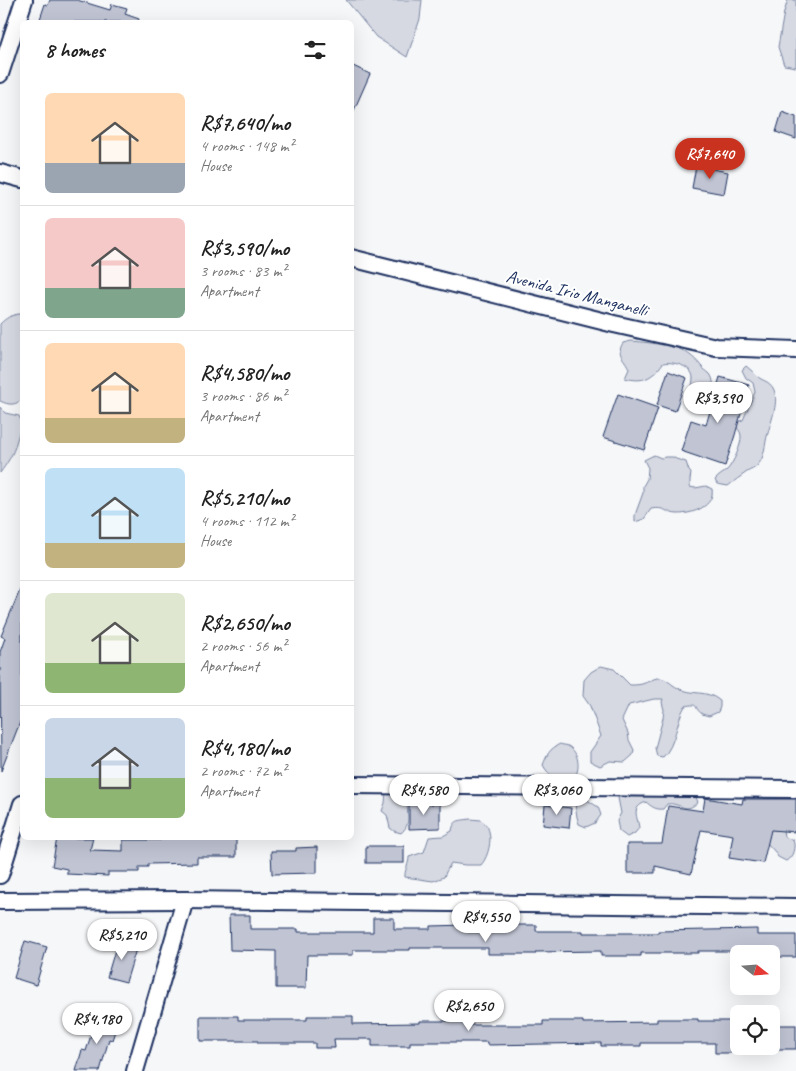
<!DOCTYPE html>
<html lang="en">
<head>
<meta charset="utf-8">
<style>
	:root { --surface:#fff; --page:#f2f2f2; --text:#222; --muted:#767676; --line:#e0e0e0; --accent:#c8321e }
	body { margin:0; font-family:Caveat,sans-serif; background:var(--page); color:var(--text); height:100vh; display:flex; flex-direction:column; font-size:19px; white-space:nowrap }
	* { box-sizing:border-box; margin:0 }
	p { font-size:16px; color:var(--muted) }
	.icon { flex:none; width:28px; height:28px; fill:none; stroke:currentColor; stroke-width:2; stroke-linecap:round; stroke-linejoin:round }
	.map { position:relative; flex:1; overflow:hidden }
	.side { position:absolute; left:20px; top:20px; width:334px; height:820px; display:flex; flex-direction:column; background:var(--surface); border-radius:8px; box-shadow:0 5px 20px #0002 }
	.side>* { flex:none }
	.needle { width:32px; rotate:107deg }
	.fabs { position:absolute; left:730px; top:945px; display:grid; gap:10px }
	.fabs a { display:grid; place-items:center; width:50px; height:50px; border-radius:8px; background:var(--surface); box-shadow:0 5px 20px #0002; font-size:25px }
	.price { position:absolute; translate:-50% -42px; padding:0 11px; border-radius:18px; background:#fff; color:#222; font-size:16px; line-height:32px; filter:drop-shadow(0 1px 2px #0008) }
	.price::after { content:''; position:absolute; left:50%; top:30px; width:15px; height:11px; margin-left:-8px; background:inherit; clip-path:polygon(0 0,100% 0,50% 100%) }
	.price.current { background:var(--accent); color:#fff }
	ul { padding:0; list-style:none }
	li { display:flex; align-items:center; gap:15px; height:125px; padding:0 25px }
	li+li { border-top:1px solid var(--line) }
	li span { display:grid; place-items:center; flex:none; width:140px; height:100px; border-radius:8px; color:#555 }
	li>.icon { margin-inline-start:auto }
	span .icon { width:60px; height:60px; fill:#fffc; stroke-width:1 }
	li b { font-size:21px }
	h2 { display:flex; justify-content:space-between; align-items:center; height:60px; padding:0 25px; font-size:21px }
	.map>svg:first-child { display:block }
</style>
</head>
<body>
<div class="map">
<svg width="796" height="1071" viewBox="0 0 796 1071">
	<rect width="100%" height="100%" fill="#f6f7f9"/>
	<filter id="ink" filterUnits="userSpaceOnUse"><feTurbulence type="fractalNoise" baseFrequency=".02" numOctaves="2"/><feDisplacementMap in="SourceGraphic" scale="10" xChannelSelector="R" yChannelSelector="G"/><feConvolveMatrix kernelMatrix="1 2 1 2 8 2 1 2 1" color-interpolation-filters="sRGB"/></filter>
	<g filter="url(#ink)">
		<g fill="#d6d9e2" stroke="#7884a0">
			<path d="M346,0H422L420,19L407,57L376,37Z"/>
			<path d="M788,0H796V67L784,65L778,47L784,12Z"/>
			<path d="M19,314H22V399C15,406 9,405 0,401V324C6,318 11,315 19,314Z"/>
			<path d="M631,341C645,342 660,344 673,347C684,349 695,358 701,366C704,370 707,371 710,374C718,385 709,398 701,405L692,403L688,398C690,392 693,385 693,378C693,366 672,361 663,363C652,378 644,383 625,378L629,369C626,359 615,355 623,343Z"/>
			<path d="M746,366C751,370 754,373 758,377C763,381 769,381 773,388C780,400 771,421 768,433C764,445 766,456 757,466C754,469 750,470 747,472C740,477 734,481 728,486L717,484L715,480C719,475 723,474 727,470C733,464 742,444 741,436C741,431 736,427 733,423L743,420L755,392L753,383L746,378L742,370Z"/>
			<path d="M0,407L5,413L19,416L22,423C20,430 18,436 16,443C14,453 6,465 0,473Z"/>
			<path d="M654,455L661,458L665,457H673L676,459L686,462L689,471L691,473L690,480V487L695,488L706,486L712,489C715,506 693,514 678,514C667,514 665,506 651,509L644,519L635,522V515L643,493V486L647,479L648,468L644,460Z"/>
			<path d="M601,666L614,669L630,685C634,685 638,685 642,684C646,683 652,679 657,678C666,677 671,685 678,688C693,696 706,689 720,701V707L718,712L709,716C706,715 703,715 701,713C693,707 700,703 685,706C676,721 676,745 663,757L657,756L655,748L663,718L664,710L662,702L663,699H654L629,705L622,720L628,733L629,740L634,750L633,755L625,762L610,761L600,766L590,761V752L601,736L590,706L583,696L584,680L591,672Z"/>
			<path d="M560,744C562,745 566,745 568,746C579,752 581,769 574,778C572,780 569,782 567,784L581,796L598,807L601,815L595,823L586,827L579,824L577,817L575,804C559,795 563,791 554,779C550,774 546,771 543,765C547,755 549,749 560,744Z"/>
			<path d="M390,777L400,778L411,791C410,794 408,797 408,799C405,812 413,823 401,833L394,831L390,828L387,815L382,811C383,808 384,806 385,803C387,791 381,788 390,777Z"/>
			<path d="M670,779L691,787L698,802C685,815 681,802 667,804L663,809C655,810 651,806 646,802C630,808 638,817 639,828L635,833L627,837L619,831L617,821L621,813L618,798L624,788L662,783Z"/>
			<path d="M470,819L481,820C483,822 485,823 487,826C493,837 489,856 481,865H465L451,863L446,872L444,877L433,881L405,877C404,871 409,864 409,857L424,852L429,837L443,836L452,831C454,819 459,821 470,819Z"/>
			<path d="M769,826L783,830L784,837L793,840C796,847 793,857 786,861L778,857L776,853L767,843Z"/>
		</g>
		<g fill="#c0c4d3" stroke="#1b2f5e">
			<path d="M50,0H77L110,10L112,4L127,8L125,14L139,19L138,22H43L44,20L40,19L45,4L48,5Z"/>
			<path d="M351,65L370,74L351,117Z"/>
			<path d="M782,112L796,117V139L776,132Z"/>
			<path d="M696,166L728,172L724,194L692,188Z"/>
			<path d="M668,371L687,378L675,411L657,405Z"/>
			<path d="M720,377L749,385L735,435L725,466L681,451L691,420L706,425Z"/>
			<path d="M618,394L658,408L644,450L603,437Z"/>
			<path d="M22,585V717L1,771L0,652L5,638L1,636Z"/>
			<path d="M705,798L742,804L743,799H796V832L771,830L763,863L729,858L733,835L701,830L691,874L655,866V873H627V844H662L668,806L703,811Z"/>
			<path d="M409,804H440V828L409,829Z"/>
			<path d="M545,805L571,808L569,828L543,825Z"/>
			<path d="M57,838H93L90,850L123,851V840H161V838H236V857H197V863L148,864V867H139V872H108V876L67,874V869L52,866Z"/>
			<rect x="366" y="846" width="38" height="17"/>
			<path d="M317,847V873L272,874L271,851H296V848Z"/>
			<path d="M229,915H250V929H298V932H373V918H394V929H431V926L468,925V932H506V925H536V931H583V933H658V931L757,929V935H796V957H774V951H698V953H641V956H601V951L536,952V954H488V948H410V950H353V955H307L306,988H276V951L230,950Z"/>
			<path d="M118,940L137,946L126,982L107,977Z"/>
			<path d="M25,941L47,947L36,985L14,978Z"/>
			<path d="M97,1016L118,1022L112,1040L109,1039L100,1071H76L82,1050L86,1051Z"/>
			<path d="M200,1016H238V1020H307V1016H353V1024L420,1023V1021H468V1025H543V1021H583V1023L657,1022V1019H698V1021H739V1043H731V1053H715V1043H641V1046H601V1043L487,1045V1042H410V1046H372V1039H334L335,1048H315V1043H258V1041H200Z"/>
			<rect x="774" y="1025" width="22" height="24"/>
		</g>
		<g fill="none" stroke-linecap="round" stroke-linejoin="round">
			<g stroke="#1b2f5e" stroke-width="20">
				<g id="street">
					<path d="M0,74L24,0"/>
					<path d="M0,173L22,179"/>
					<path d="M351,258L614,324L716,347L796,350"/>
					<path d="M351,785L796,789"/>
					<path d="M0,875L22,804"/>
					<path d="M0,901L185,900L796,907"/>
					<path d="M135,1071L185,900"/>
				</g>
			</g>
			<use href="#street" stroke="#fff" stroke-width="16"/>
		</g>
	</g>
	<g text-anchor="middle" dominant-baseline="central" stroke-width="4" stroke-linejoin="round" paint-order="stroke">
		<g font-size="18" fill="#1b2f5e" stroke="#fff">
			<text transform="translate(577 293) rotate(14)">Avenida Irio Manganelli</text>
		</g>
	</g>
</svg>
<div class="fabs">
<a><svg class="needle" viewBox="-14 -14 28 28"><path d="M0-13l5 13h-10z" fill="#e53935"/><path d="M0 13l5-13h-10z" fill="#767676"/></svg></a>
<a><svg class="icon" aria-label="locate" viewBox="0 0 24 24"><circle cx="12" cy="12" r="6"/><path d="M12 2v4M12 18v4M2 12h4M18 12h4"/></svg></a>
</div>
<b class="price current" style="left:710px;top:180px">R$7,640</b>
<b class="price" style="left:718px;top:424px">R$3,590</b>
<b class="price" style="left:424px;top:816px">R$4,580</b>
<b class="price" style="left:557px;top:816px">R$3,060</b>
<b class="price" style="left:486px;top:943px">R$4,550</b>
<b class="price" style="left:122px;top:961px">R$5,210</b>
<b class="price" style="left:469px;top:1032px">R$2,650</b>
<b class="price" style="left:97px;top:1045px">R$4,180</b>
<section class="side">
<h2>8 homes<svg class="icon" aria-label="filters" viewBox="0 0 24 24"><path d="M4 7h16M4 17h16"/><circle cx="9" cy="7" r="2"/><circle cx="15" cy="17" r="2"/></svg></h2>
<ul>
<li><span style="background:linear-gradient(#ffd9b3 70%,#9aa5b1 0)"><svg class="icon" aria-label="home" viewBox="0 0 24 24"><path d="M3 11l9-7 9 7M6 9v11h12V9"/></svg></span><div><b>R$7,640/mo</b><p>4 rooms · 148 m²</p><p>House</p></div></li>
<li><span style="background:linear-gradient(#f6c9c9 70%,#7fa58c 0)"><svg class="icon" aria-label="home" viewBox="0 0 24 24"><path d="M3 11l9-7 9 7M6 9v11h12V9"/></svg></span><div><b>R$3,590/mo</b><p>3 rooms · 83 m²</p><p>Apartment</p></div></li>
<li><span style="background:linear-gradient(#ffd9b3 75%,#c2b280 0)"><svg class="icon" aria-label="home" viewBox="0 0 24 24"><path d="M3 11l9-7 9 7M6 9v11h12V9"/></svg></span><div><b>R$4,580/mo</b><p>3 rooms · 86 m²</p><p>Apartment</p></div></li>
<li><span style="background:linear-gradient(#bfe0f5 75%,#c2b280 0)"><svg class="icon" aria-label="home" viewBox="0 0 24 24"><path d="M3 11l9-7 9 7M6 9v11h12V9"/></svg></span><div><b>R$5,210/mo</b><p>4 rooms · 112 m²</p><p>House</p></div></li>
<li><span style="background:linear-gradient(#dfe7d0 70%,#8fb573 0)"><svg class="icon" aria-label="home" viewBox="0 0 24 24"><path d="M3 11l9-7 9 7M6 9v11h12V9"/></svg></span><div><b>R$2,650/mo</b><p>2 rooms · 56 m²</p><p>Apartment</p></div></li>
<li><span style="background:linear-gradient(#c9d6e8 60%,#8fb573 0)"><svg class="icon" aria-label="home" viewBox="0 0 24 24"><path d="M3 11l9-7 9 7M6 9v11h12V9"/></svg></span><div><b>R$4,180/mo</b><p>2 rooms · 72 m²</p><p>Apartment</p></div></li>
</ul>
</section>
</div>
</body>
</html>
